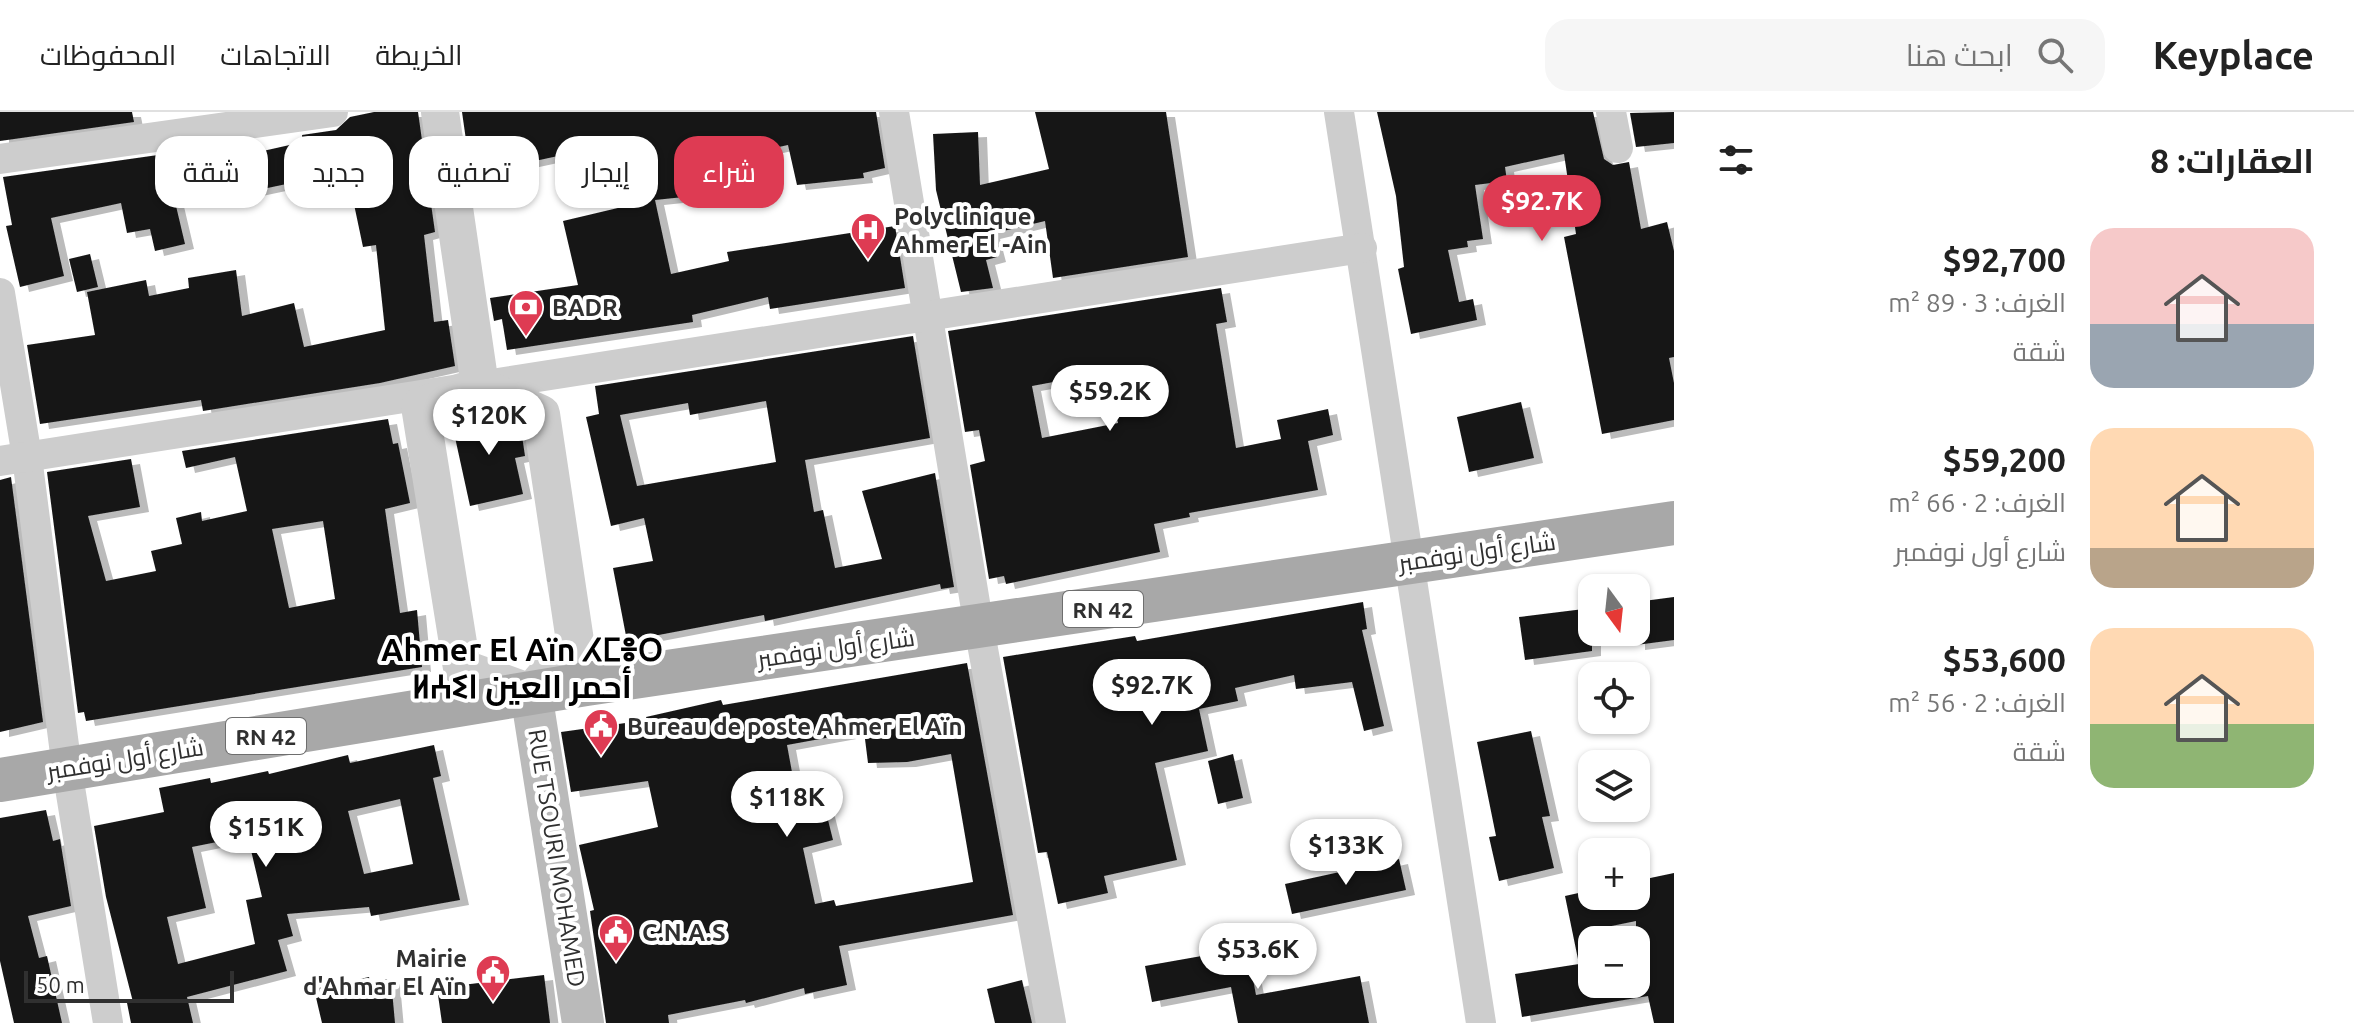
<!DOCTYPE html>
<html lang="ar">
<head>
<meta charset="utf-8">
<style>
	:root { --surface:#fff; --page:#f6f6f6; --text:#222; --muted:#767676; --line:#e0e0e0; --accent:#de3b53 }
	body { margin:0; font-family:Ubuntu,Cairo,"Noto Sans Tifinagh",sans-serif; background:var(--page); color:var(--text); direction:rtl; height:100vh; display:flex; flex-direction:column; font-size:30px; white-space:nowrap }
	* { box-sizing:border-box; margin:0 }
	p { font-size:26px; color:var(--muted) }
	.icon { flex:none; width:44px; height:44px; fill:none; stroke:currentColor; stroke-width:2; stroke-linecap:round; stroke-linejoin:round }
	.map { position:relative; flex:1; overflow:hidden; direction:ltr }
	.sheet { display:flex; flex-direction:column; background:var(--surface); width:680px }
	.sheet>* { flex:none }
	.hud { position:absolute; left:24px; top:24px; width:760px; height:72px; direction:rtl; display:flex; gap:16px }
	.needle { width:52px; rotate:165deg }
	.buttons { position:absolute; left:1578px; top:462px; display:grid; gap:16px }
	.buttons a { display:grid; place-items:center; width:72px; height:72px; border-radius:16px; background:var(--surface); box-shadow:0 2px 6px #0004; font-size:40px }
	.scale { position:absolute; left:24px; bottom:20px; width:210px; box-sizing:border-box; padding-left:8px; border:4px solid #303030; border-top:0; font-size:22px; line-height:28px; white-space:nowrap; color:#303030; -webkit-text-stroke:6px #fff; paint-order:stroke }
	.price { position:absolute; translate:-50% -68px; padding:0 18px; border-radius:28px; background:#fff; color:#222; font-size:26px; line-height:52px; filter:drop-shadow(0 2px 4px #0008) }
	.price::after { content:''; position:absolute; left:50%; top:48px; width:24px; height:18px; margin-left:-12px; background:inherit; clip-path:polygon(0 0,100% 0,50% 100%) }
	.price.current { background:var(--accent); color:#fff }
	ul { padding:0; list-style:none }
	li { display:flex; align-items:center; gap:24px; height:200px; padding:0 40px }
	li span { display:grid; place-items:center; flex:none; width:224px; height:160px; border-radius:24px; color:#555 }
	li>.icon { margin-inline-start:auto }
	span .icon { width:96px; height:96px; fill:#fffc; stroke-width:1 }
	li b { font-size:34px }
	h2 { display:flex; justify-content:space-between; align-items:center; height:96px; padding:0 40px; font-size:34px }
	.pill { padding:0 28px; border-radius:24px; background:var(--surface); box-shadow:0 2px 6px #0004; font-size:28px; line-height:72px }
	.pill.current { background:var(--accent); color:#fff }
	header { display:flex; align-items:center; gap:48px; box-sizing:border-box; height:112px; padding:0 40px; background:var(--surface); border-bottom:2px solid var(--line) }
	header strong { font-size:38px }
	nav { display:flex; gap:44px; margin-inline-start:auto; font-size:28px }
	.search { width:560px; height:72px; background:var(--page); display:flex; align-items:center; gap:20px; box-sizing:border-box; padding:0 28px; border-radius:24px; color:var(--muted); font-size:30px }
	main { display:flex; flex:1; min-height:0 }
	.map>svg:first-child { display:block }
</style>
</head>
<body>
<header>
<strong>Keyplace</strong>
<div class="search"><svg class="icon" aria-label="search" viewBox="0 0 24 24"><circle cx="10" cy="10" r="6"/><path d="M15 15l6 6"/></svg>ابحث هنا</div>
<nav><a>الخريطة</a><a>الاتجاهات</a><a>المحفوظات</a></nav>
</header>
<main>
<section class="sheet">
<h2>العقارات: 8<svg class="icon" aria-label="filters" viewBox="0 0 24 24"><path d="M4 7h16M4 17h16"/><circle cx="9" cy="7" r="2"/><circle cx="15" cy="17" r="2"/></svg></h2>
<ul>
<li><span style="background:linear-gradient(#f6c9c9 60%,#9aa5b1 0)"><svg class="icon" aria-label="home" viewBox="0 0 24 24"><path d="M3 11l9-7 9 7M6 9v11h12V9"/></svg></span><div><b>$92,700</b><p>الغرف: 3 · 89 m²</p><p>شقة</p></div></li>
<li><span style="background:linear-gradient(#ffd9b3 75%,#b9a48a 0)"><svg class="icon" aria-label="home" viewBox="0 0 24 24"><path d="M3 11l9-7 9 7M6 9v11h12V9"/></svg></span><div><b>$59,200</b><p>الغرف: 2 · 66 m²</p><p>شارع أول نوفمبر</p></div></li>
<li><span style="background:linear-gradient(#ffd9b3 60%,#8fb573 0)"><svg class="icon" aria-label="home" viewBox="0 0 24 24"><path d="M3 11l9-7 9 7M6 9v11h12V9"/></svg></span><div><b>$53,600</b><p>الغرف: 2 · 56 m²</p><p>شقة</p></div></li>
</ul>
</section>
<div class="map">
<svg width="1674" height="911" viewBox="0 0 1674 911">
	<defs>
		<filter id="shadow"><feDropShadow dx="9" dy="5" stdDeviation="0" flood-color="#0004"/></filter>
	</defs>
	<rect width="100%" height="100%" fill="#fff"/>
	<g fill="#171717" fill-rule="evenodd" filter="url(#shadow)">
		<path d="M0,0H132L134,10L0,29Z"/>
		<path d="M374,0H418L435,120L424,123L434,210L448,208L455,254L380,271L203,299L201,288L40,312L27,233L95,223L87,180L146,168L149,184L189,176L188,166L236,158L242,204L294,191L304,235L385,218L376,133L363,135L351,78L314,86L310,67L235,83L228,47L303,30L302,23L336,18L350,5Z"/>
		<path d="M462,0H876L885,56L863,61L864,66L797,73L788,33L727,46L732,80L655,88L671,162L729,149L727,140L895,114L905,176L770,197L768,185L692,203L693,210L507,238L502,207L494,209L490,186L578,173L563,109L622,95L617,50L582,55L581,45L559,48L558,44L471,63Z"/>
		<path d="M1035,0H1166L1188,145L1053,166L1045,109L991,122L997,145L986,148L993,176L961,180L936,78L933,22L978,20L980,73L1049,57Z"/>
		<path d="M1377,0H1593L1604,47L1613,53L1629,50L1641,117L1667,110L1674,139V245L1669,246L1674,271V308L1602,322L1564,125L1576,122L1564,42L1505,55L1507,69L1475,73L1483,127L1467,129L1468,135L1448,138L1459,190L1473,187L1477,208L1411,222L1398,157L1404,155L1396,84Z"/>
		<path d="M1674,0V31L1636,35L1630,1Z"/>
		<path d="M172,41L174,59L168,60L185,132L155,139L150,117L127,121L121,91L51,106L64,164L20,175L6,114L12,113L3,65Z"/>
		<path d="M90,142L98,175L77,180L69,147Z"/>
		<path d="M1221,176L1227,210L1216,212L1236,336L1281,327L1277,308L1328,297L1333,323L1308,329L1318,378L1189,401L1190,405L1154,412L1160,440L1006,472L1004,464L989,467L970,353L985,349L979,318L965,320L948,219ZM1107,260L1118,311L1042,326L1032,274Z"/>
		<path d="M913,224L930,326L805,348L814,400L823,398L835,456L882,447L862,379L935,361L954,475L941,477L940,472L765,509L764,503L627,529L613,456L653,449L644,406L611,414L586,305L599,302L595,274ZM766,289L776,350L637,374L620,303L688,291L690,303Z"/>
		<path d="M1521,290L1534,346L1469,360L1457,305Z"/>
		<path d="M479,298L521,317L525,344L515,346L523,382L470,394L451,307Z"/>
		<path d="M388,307L393,332L398,331L410,391L385,397L400,501L417,498L422,555L86,609L84,600L78,601L47,360L131,347L140,395L88,404L106,469L156,459L151,439L182,432L176,406L201,400L202,409L247,399L235,345L186,356L182,339ZM323,409L335,487L289,496L272,417Z"/>
		<path d="M11,365L43,610L0,620V368Z"/>
		<path d="M1674,485V528L1636,533V490Z"/>
		<path d="M1363,490L1367,517L1362,518L1384,614L1364,619L1352,570L1296,577L1294,563L1235,576L1238,589L1199,597L1208,639L1155,651L1177,748L1104,764L1108,781L1058,792L1047,740L1038,741L1003,545L1135,524L1137,529Z"/>
		<path d="M1592,496V539L1525,548L1519,505Z"/>
		<path d="M967,551L1013,803L839,834L847,873L805,882L804,876L746,891L745,888L668,903L669,911H606L590,799L594,798L579,733L658,715L648,669L571,680L561,620L647,608L646,605L721,588L723,593ZM864,619L868,651L907,650L951,642L973,770L836,794L834,788L815,792L803,736L833,728L824,692L799,698L787,633Z"/>
		<path d="M1531,619L1550,704L1542,705L1554,756L1499,769L1489,725L1496,724L1477,630Z"/>
		<path d="M434,633L441,664L433,666L460,788L371,804L369,795L287,802L293,824L278,828L287,859L187,885L193,911H131L127,891L133,890L106,785L94,714L164,700L159,676L210,666L211,671L268,659L269,662L348,643L350,651ZM400,687L413,752L364,762L348,699ZM242,725L244,735L250,734L262,785L246,788L255,832L178,852L167,805L206,796L192,735Z"/>
		<path d="M1233,642L1243,686L1218,692L1208,649Z"/>
		<path d="M46,698L53,729L60,727L71,794L28,804L39,846L47,844L62,911H14L0,849V706Z"/>
		<path d="M1399,747L1406,778L1292,802L1285,772Z"/>
		<path d="M1674,761V911H1654L1648,884L1522,905L1515,862L1579,852L1565,784L1592,778V784H1636V769ZM1636,809V872H1592V818Z"/>
		<path d="M1247,836L1256,883L1360,864L1369,911H1238L1231,875L1152,890L1145,854Z"/>
		<path d="M544,863L550,911H442L437,876Z"/>
		<path d="M369,865L370,869L391,867L395,911H322L314,877Z"/>
		<path d="M1022,868L1032,911H995L987,877Z"/>
	</g>
	<g fill="none" stroke-linecap="round" stroke-linejoin="round">
		<g stroke="#cdcdcd" stroke-width="30">
			<path d="M894,0L979,515L1051,911"/>
			<path d="M1339,0L1481,911"/>
			<path d="M1611,0L1618,36"/>
			<path d="M0,47L333,0"/>
			<path d="M0,181L27,345L67,657L108,911"/>
			<path d="M0,349L1362,136"/>
		</g>
		<path stroke="#cdcdcd" stroke-width="38" d="M440,0L480,274L420,294L462,556L531,581L575,529L541,302L480,274"/>
		<path stroke="#bababa" stroke-width="42" d="M531,581L583,911"/>
		<path stroke="#a8a8a8" stroke-width="44" d="M0,668L586,572L1674,411"/>
	</g>
	<defs>
		<g id="hospital-pin" transform="scale(1.8)"><path d="M0 17L-7.5 6A9.5 9.5 0 1 1 7.5 6Z" fill="#de3b53" stroke="#fff"/><path d="M-5-5h3v3.5h4V-5h3V5h-3V1.5h-4V5h-3Z" fill="#fff"/></g>
		<g id="bank-pin" transform="scale(1.8)"><path d="M0 17L-7.5 6A9.5 9.5 0 1 1 7.5 6Z" fill="#de3b53" stroke="#fff"/><path d="M-6-4H6V4H-6ZM0-2.3a2.3 2.3 0 1 0 0 4.6a2.3 2.3 0 1 0 0-4.6Z" fill="#fff"/></g>
		<g id="civic-pin" transform="scale(1.8)"><path d="M0 17L-7.5 6A9.5 9.5 0 1 1 7.5 6Z" fill="#de3b53" stroke="#fff"/><path d="M-.6-6.5H3V-4.5H.6V-3L4-1V1h2V6H-6V1h2V-1L-.6-3ZM-1.2 2.5V6h2.4V2.5Z" fill="#fff"/></g>
	</defs>
	<g fill-rule="evenodd">
		<use href="#hospital-pin" x="868" y="118"/>
		<use href="#bank-pin" x="526" y="195"/>
		<use href="#civic-pin" x="601" y="614"/>
		<use href="#civic-pin" x="616" y="820"/>
		<use href="#civic-pin" x="493" y="860"/>
	</g>
	<g text-anchor="middle" dominant-baseline="central" stroke-width="8" stroke-linejoin="round" paint-order="stroke">
		<g fill="#fff" stroke="#6e6e6e" stroke-width="2">
			<rect x="1063" y="479" width="80" height="36" rx="6"/>
			<rect x="226" y="606" width="80" height="36" rx="6"/>
		</g>
		<g font-size="22" font-weight="bold" fill="#303030">
			<text x="1103" y="497">RN 42</text>
			<text x="266" y="624">RN 42</text>
		</g>
		<g font-size="24" font-weight="bold" fill="#303030" stroke="#fff" text-anchor="start">
			<text x="894" y="104">Polyclinique<tspan x="894" dy="28">Ahmer El -Ain</tspan></text>
			<text x="552" y="195">BADR</text>
			<text x="627" y="614">Bureau de poste Ahmer El Aïn</text>
			<text x="642" y="820">C.N.A.S</text>
			<text x="467" y="846" text-anchor="end">Mairie<tspan x="467" dy="28">d'Ahmar El Aïn</tspan></text>
		</g>
		<g font-size="24" fill="#303030" stroke="#fff">
			<text transform="translate(1477 440) rotate(-8)">شارع أول نوفمبر</text>
			<text transform="translate(836 536) rotate(-8)">شارع أول نوفمبر</text>
			<text transform="translate(125 647) rotate(-9)">شارع أول نوفمبر</text>
			<text transform="translate(557 746) rotate(81)">RUE TSOURI MOHAMED</text>
		</g>
		<g font-size="32" font-weight="bold" fill="#000" stroke="#fff">
			<text x="522" y="537">Ahmer El Aïn ⵃⵎⴻⵔ<tspan x="522" dy="37">ⵍⵄⵉⵏ أحمر العين</tspan></text>
		</g>
	</g>
</svg>
<div class="buttons">
<a><svg class="needle" viewBox="-14 -14 28 28"><path d="M0-13l5 13h-10z" fill="#e53935"/><path d="M0 13l5-13h-10z" fill="#767676"/></svg></a>
<a><svg class="icon" aria-label="locate" viewBox="0 0 24 24"><circle cx="12" cy="12" r="6"/><path d="M12 2v4M12 18v4M2 12h4M18 12h4"/></svg></a>
<a><svg class="icon" aria-label="layers" viewBox="0 0 24 24"><path d="M12 4l9 5-9 5-9-5zM3 14l9 5 9-5"/></svg></a>
<a>+</a>
<a>−</a>
</div>
<div class="scale">50 m</div>
<b class="price current" style="left:1542px;top:131px">$92.7K</b>
<b class="price" style="left:1110px;top:321px">$59.2K</b>
<b class="price" style="left:489px;top:345px">$120K</b>
<b class="price" style="left:1152px;top:615px">$92.7K</b>
<b class="price" style="left:787px;top:727px">$118K</b>
<b class="price" style="left:266px;top:757px">$151K</b>
<b class="price" style="left:1346px;top:775px">$133K</b>
<b class="price" style="left:1258px;top:879px">$53.6K</b>
<div class="hud">
<a class="pill current">شراء</a>
<a class="pill">إيجار</a>
<a class="pill">تصفية</a>
<a class="pill">جديد</a>
<a class="pill">شقة</a>
</div>
</div>
</main>
</body>
</html>
